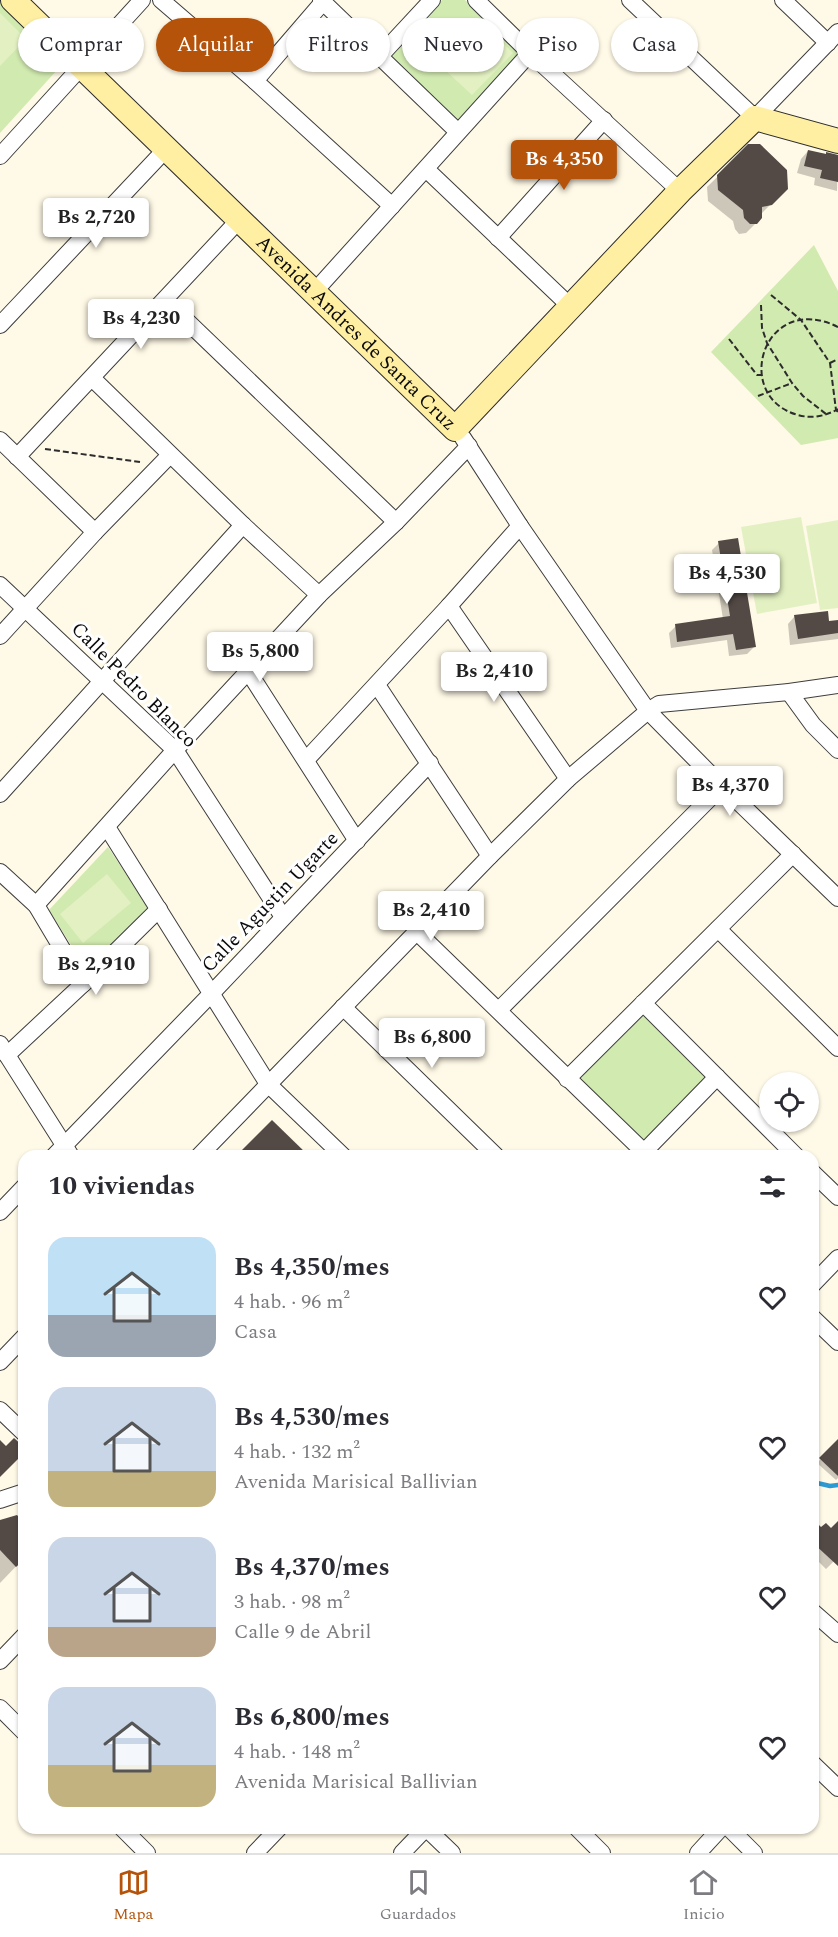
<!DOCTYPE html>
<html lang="es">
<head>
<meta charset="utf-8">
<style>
	:root { --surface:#fff; --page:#f7f7f7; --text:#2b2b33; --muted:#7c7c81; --line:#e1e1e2; --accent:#b45309 }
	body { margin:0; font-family:Spectral,serif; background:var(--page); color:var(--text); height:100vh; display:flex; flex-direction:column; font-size:22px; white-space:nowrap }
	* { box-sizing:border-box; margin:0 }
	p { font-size:20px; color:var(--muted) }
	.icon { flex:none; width:33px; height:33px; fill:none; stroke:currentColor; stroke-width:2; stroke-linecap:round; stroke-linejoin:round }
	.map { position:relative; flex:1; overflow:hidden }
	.panel { position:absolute; left:18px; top:1150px; width:801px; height:684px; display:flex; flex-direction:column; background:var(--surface); border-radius:18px; box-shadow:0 2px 4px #0004 }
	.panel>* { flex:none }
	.banner { position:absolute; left:18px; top:18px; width:802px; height:54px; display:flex; gap:12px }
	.buttons { position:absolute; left:759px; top:1072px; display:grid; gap:12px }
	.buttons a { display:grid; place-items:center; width:60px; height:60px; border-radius:50%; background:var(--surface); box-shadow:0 2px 4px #0004; font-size:30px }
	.price { position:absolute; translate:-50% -51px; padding:0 14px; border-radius:6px; background:#fff; color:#222; font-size:20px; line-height:39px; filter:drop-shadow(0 2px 3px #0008) }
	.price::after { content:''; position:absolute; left:50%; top:36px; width:18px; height:14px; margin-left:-9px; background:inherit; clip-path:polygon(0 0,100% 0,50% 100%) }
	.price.selected { background:var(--accent); color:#fff }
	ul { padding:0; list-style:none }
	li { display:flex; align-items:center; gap:18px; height:150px; padding:0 30px }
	li span { display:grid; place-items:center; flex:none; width:168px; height:120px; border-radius:18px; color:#555 }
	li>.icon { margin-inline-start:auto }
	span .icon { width:72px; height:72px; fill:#fffc; stroke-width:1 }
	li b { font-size:26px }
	h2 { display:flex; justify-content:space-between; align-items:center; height:72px; padding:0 30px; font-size:26px }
	.pill { padding:0 21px; border-radius:27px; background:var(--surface); box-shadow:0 2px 4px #0004; font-size:21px; line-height:54px }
	.pill.selected { background:var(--accent); color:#fff }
	.menu { display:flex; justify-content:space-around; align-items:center; height:84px; border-top:2px solid var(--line); background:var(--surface); font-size:16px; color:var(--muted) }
	.menu a { display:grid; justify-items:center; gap:3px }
	.menu .selected { color:var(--accent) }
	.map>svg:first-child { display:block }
</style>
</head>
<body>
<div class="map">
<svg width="838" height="1853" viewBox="0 0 838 1853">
	<rect width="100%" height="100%" fill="#fff9e7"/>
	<g fill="#d1eab0">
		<path d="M0,0H4L67,59L0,133Z"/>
		<path d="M442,0H465L521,51L457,121L389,58Z"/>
		<path d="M814,245L838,291V438L801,445L711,352Z"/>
		<path d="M108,847L150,910L88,972L49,910Z"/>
		<path d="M639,1015L648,1017L708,1078L648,1141L641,1142L579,1082V1076Z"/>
	</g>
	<g fill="#e3f1c2">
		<path d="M0,13L26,39L0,66Z"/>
		<path d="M484,25L513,53L472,95L443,68Z"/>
		<path d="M801,517L817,603L757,614L741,527Z"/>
		<path d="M838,520V608L820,610L806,526Z"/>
		<path d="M107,874L131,903L83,943L60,914Z"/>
	</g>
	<g fill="#0003">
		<path d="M749,146L786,189L761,214L756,223L746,233L739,234L735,229L733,221L708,201L707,187Z"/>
		<path d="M808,151L838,156L837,191L814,185L815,178L797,173L801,159Z"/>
		<path d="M719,543L754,647L747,654L729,656L727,640L671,648L669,633L676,626L723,619L712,550Z"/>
		<path d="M795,616L828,623L838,621V639L790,645L788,624Z"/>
		<path d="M272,1122L306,1156H238Z"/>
		<path d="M838,1441V1478L836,1480L817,1463Z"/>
		<path d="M24,1514V1558L0,1583V1524L4,1520Z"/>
		<path d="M813,1521L821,1529L831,1530L838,1528V1561L836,1559L826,1569L813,1556Z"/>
	</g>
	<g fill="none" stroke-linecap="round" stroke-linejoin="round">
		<path stroke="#2e9ad3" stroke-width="4.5" d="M813,1482L830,1486L838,1485"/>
	</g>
	<g fill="#534a46">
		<path d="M748,144H760L787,170L788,189L772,205L762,207V218L757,224H750L744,218L743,210L718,190L717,175Z"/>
		<path d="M808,150L826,154V152L838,155V182L820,178L822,170L804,166Z"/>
		<path d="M738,538L756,647L736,650L733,634L677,642L675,624L730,616L718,541Z"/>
		<path d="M828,611L829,621L838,620V633L798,639L794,615Z"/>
		<path d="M272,1120L309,1156H236Z"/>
		<path d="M14,1438L24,1447V1453L0,1477V1440L6,1446Z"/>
		<path d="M838,1439V1476L819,1458Z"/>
		<path d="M17,1515L24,1523V1560L16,1567L0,1550V1520Z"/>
		<path d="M813,1519L821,1527L826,1523L831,1528L838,1521V1566L813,1543Z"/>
	</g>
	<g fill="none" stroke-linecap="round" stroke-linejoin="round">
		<g stroke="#3d3d3d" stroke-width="18">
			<g id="street">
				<path d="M161,0L255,81L392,206"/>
				<path d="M321,0L458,132"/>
				<path d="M476,0L530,53L680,191"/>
				<path d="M630,0L755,118L838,32"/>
				<path d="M783,0L828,43"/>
				<path d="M380,56L432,0"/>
				<path d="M255,81L323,2"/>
				<path d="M0,156L142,0"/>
				<path d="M426,169L571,307"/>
				<path d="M498,238L604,120"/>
				<path d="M315,291L530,53"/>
				<path d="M165,300L396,522"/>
				<path d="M0,325L166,149"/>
				<path d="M92,378L243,525L319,595"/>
				<path d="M463,438L520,526L648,711L722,786L838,898"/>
				<path d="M0,440L95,532"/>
				<path d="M17,457L239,220"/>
				<path d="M0,585L175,750L283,917"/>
				<path d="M449,606L568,779"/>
				<path d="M0,636L95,532L170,455"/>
				<path d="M248,671L357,841"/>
				<path d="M377,685L490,856"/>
				<path d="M789,692L813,725L838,750"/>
				<path d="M306,760L449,606L520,526"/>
				<path d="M0,794L243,525"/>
				<path d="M107,827L268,1084L343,1156"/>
				<path d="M0,872L36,905L83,984"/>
				<path d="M36,905L175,750L319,595L396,522L469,446"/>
				<path d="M718,929L838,1048"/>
				<path d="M417,932L644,1152"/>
				<path d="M643,1003L796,1156"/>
				<path d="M343,1007L496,1156"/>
				<path d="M499,1010L722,786"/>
				<path d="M0,1044L71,1156"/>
				<path d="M7,1055L83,984L159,909"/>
				<path d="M567,1079L793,854"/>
				<path d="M54,1156L211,994L430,763"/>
				<path d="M199,1156L490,856L568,779L648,711L659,704L789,692L838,685"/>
				<path d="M640,1156L717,1077"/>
				<path d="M813,1173L838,1197"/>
				<path d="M0,1212L24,1187"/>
				<path d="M813,1284L838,1258"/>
				<path d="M813,1318L838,1342"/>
				<path d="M0,1362L24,1337"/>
				<path d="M0,1410L24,1433"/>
				<path d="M0,1500L24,1492"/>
				<path d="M813,1612L838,1634"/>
				<path d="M0,1661L24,1636"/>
				<path d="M0,1708L24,1732"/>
				<path d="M813,1764L838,1788"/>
				<path d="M122,1828L147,1853"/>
				<path d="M426,1828L452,1853"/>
				<path d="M577,1828L602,1853"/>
				<path d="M729,1828L754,1853"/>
				<path d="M255,1853L279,1828"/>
				<path d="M402,1853L426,1828"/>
				<path d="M698,1853L721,1828"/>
			</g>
		</g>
		<g stroke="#2c2c2c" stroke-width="26">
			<g id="secondary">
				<path id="s1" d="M13,0L455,429L680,191L755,118L838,141"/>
			</g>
		</g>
		<g stroke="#2c2c2c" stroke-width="2" stroke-dasharray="6 3" stroke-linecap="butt">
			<path d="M771,295L801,320L830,363L836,410L838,412"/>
			<path d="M761,305L762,328L767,343L792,383L803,396L826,414"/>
			<path d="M838,327C763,290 731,397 798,415C812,419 826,416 838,409"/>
			<path d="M729,339L757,375H761"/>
			<path d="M830,363L838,359"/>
			<path d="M758,396L792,383"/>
			<path d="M45,449L140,462"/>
		</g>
		<use href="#street" stroke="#fff" stroke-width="16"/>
		<use href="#secondary" stroke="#ffefa2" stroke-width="24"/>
	</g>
	<g text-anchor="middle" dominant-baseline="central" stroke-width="6" stroke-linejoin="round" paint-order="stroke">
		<g font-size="20" fill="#0a0a0a" stroke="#fff">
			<text stroke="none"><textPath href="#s1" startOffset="478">Avenida Andres de Santa Cruz</textPath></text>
			<text transform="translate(134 685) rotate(45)">Calle Pedro Blanco</text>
			<text transform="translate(270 902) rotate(-46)">Calle Agustin Ugarte</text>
		</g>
	</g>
</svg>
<div class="buttons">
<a><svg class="icon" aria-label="locate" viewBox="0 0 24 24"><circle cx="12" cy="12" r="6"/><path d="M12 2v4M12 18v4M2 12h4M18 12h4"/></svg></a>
</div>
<b class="price selected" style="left:564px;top:191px">Bs 4,350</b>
<b class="price" style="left:96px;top:249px">Bs 2,720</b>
<b class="price" style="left:141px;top:350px">Bs 4,230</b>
<b class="price" style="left:727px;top:605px">Bs 4,530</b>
<b class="price" style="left:260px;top:683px">Bs 5,800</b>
<b class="price" style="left:494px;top:703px">Bs 2,410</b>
<b class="price" style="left:730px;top:817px">Bs 4,370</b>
<b class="price" style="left:431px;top:942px">Bs 2,410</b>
<b class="price" style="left:96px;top:996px">Bs 2,910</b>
<b class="price" style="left:432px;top:1069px">Bs 6,800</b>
<div class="banner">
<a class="pill">Comprar</a>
<a class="pill selected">Alquilar</a>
<a class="pill">Filtros</a>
<a class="pill">Nuevo</a>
<a class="pill">Piso</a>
<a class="pill">Casa</a>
</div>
<section class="panel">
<h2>10 viviendas<svg class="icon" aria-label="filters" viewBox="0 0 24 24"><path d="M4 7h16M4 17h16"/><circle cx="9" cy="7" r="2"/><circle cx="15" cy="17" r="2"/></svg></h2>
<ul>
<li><span style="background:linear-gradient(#bfe0f5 65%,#9aa5b1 0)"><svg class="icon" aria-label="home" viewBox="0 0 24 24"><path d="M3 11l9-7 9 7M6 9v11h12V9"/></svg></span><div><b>Bs 4,350/mes</b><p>4 hab. · 96 m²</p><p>Casa</p></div><svg class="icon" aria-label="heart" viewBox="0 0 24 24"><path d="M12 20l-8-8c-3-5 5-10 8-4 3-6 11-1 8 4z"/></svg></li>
<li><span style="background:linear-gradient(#c9d6e8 70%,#c2b280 0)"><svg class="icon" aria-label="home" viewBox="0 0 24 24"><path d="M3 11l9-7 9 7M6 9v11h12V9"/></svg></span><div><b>Bs 4,530/mes</b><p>4 hab. · 132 m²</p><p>Avenida Marisical Ballivian</p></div><svg class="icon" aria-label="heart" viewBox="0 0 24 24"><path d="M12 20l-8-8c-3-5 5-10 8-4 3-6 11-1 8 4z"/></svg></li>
<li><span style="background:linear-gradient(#c9d6e8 75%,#b9a48a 0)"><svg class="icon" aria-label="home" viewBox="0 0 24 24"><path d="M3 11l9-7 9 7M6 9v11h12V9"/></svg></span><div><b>Bs 4,370/mes</b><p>3 hab. · 98 m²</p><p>Calle 9 de Abril</p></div><svg class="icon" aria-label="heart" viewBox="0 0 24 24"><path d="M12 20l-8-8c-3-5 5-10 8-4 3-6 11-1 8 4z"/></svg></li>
<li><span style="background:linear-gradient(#c9d6e8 65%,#c2b280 0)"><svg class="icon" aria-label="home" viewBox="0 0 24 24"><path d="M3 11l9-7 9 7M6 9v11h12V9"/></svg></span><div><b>Bs 6,800/mes</b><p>4 hab. · 148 m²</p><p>Avenida Marisical Ballivian</p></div><svg class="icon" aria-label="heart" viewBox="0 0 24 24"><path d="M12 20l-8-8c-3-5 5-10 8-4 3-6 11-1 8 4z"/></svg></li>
</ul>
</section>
</div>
<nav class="menu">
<a class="selected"><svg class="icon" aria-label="map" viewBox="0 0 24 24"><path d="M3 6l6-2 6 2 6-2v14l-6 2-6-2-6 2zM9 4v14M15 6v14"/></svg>Mapa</a>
<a><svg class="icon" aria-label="saved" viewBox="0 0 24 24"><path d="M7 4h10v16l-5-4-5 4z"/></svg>Guardados</a>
<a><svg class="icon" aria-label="home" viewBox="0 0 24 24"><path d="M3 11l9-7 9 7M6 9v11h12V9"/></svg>Inicio</a>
</nav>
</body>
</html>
